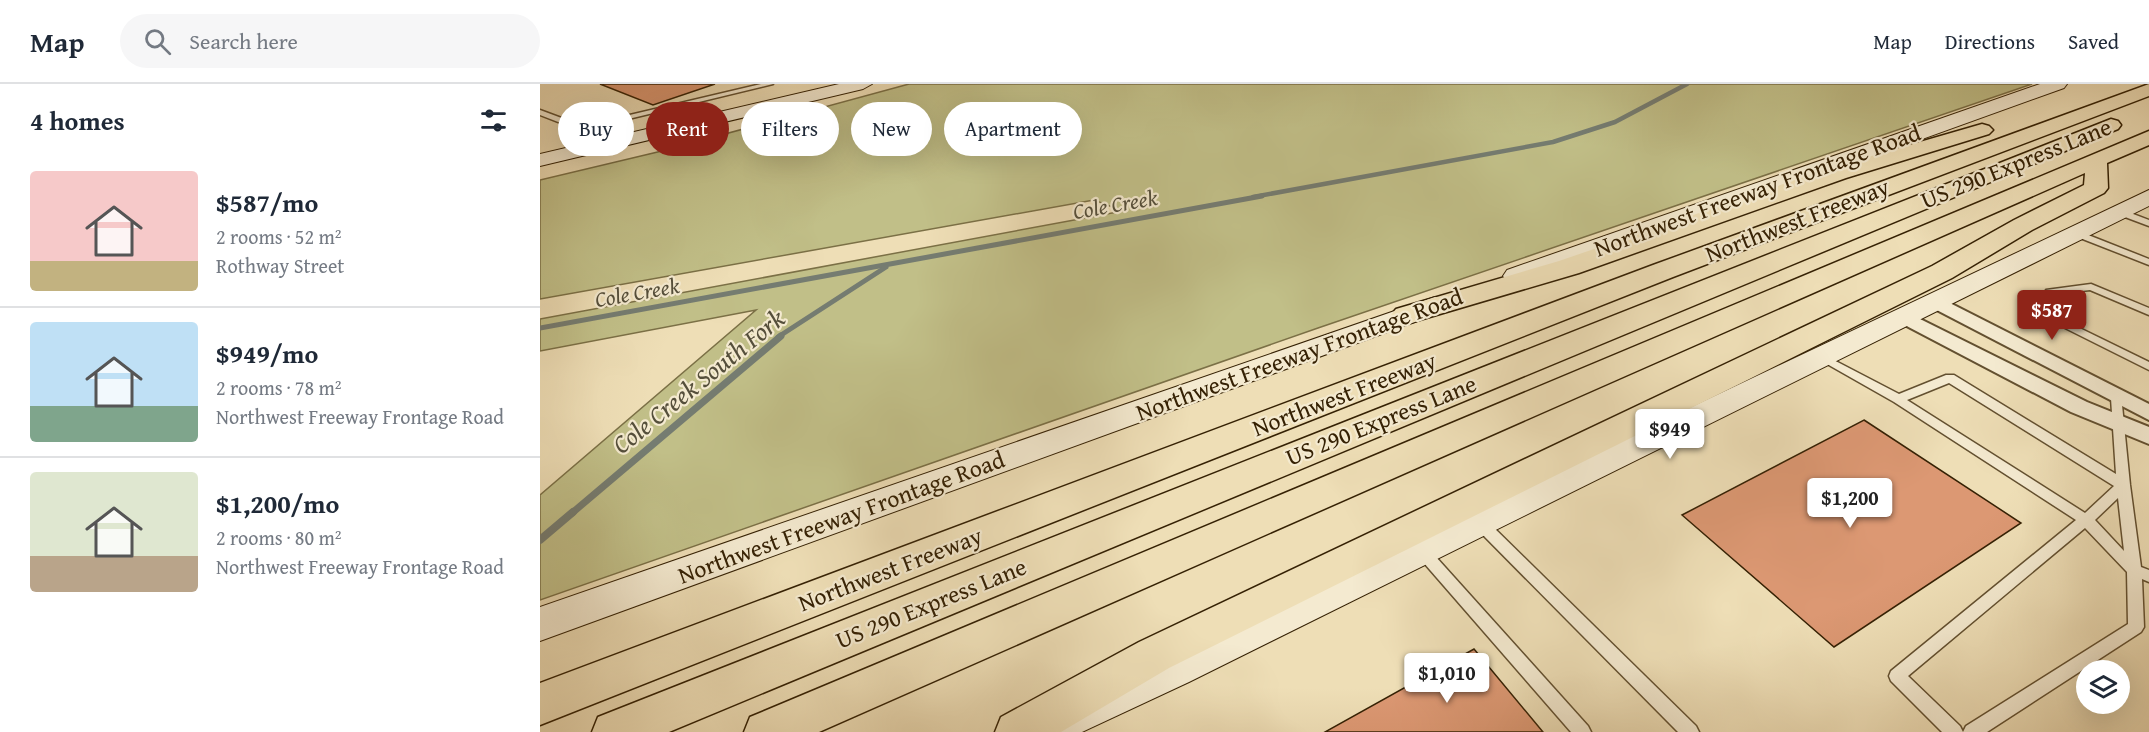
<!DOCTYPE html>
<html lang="en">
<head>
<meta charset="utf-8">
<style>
	:root { --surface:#fff; --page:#f6f6f7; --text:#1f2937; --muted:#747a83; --line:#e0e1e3; --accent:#8f2418 }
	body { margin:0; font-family:"Gentium Book Plus",serif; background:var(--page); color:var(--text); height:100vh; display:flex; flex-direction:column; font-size:22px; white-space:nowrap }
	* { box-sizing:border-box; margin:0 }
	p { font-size:20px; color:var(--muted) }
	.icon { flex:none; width:33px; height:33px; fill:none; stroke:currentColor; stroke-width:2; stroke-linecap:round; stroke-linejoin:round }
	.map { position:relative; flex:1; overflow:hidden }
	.drawer { display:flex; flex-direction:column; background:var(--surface); width:540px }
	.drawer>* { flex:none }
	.guide { position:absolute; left:18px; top:18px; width:570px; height:54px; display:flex; gap:12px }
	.buttons { position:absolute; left:1536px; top:576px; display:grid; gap:12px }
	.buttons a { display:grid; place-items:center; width:54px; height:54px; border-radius:50%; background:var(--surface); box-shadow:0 6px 24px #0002; font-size:30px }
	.price { position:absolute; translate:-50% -51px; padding:0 14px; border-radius:6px; background:#fff; color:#222; font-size:20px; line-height:39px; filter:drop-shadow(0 2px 3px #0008) }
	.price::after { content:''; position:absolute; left:50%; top:36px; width:18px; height:14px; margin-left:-9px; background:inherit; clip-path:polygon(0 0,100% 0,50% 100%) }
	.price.selected { background:var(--accent); color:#fff }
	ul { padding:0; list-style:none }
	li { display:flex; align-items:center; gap:18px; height:150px; padding:0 30px }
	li+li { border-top:2px solid var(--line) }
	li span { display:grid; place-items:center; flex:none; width:168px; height:120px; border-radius:6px; color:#555 }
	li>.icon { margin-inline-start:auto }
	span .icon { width:72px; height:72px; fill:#fffc; stroke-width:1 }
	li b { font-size:26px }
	h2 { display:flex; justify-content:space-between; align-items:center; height:72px; padding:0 30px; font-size:26px }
	.tag { padding:0 21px; border-radius:27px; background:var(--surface); box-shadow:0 6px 24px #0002; font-size:21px; line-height:54px }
	.tag.selected { background:var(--accent); color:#fff }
	header { display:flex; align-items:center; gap:36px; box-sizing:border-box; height:84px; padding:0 30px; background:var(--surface); border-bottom:2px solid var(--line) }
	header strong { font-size:28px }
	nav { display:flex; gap:33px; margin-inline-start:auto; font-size:21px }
	.search { width:420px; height:54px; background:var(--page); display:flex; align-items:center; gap:15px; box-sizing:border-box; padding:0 21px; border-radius:33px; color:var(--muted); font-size:22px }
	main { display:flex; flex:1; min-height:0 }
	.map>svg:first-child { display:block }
</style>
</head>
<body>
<header>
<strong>Map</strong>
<div class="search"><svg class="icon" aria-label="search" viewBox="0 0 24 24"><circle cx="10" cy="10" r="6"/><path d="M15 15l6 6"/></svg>Search here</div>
<nav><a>Map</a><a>Directions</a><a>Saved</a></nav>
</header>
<main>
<section class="drawer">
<h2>4 homes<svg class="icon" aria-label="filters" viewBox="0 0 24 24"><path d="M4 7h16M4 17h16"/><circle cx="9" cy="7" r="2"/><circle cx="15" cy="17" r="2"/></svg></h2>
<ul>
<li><span style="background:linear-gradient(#f6c9c9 75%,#c2b280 0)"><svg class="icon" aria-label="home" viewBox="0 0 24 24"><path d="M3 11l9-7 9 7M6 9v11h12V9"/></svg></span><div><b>$587/mo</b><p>2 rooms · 52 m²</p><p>Rothway Street</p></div></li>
<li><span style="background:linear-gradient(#bfe0f5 70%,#7fa58c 0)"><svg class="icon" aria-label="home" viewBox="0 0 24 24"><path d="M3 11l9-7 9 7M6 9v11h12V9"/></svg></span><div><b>$949/mo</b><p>2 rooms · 78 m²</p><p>Northwest Freeway Frontage Road</p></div></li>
<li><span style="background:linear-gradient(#dfe7d0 70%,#b9a48a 0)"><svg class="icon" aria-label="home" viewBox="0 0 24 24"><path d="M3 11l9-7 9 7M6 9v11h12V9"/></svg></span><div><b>$1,200/mo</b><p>2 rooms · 80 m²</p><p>Northwest Freeway Frontage Road</p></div></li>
</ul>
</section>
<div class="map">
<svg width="1609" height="648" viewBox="0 0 1609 648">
	<rect width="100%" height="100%" fill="#eedeb6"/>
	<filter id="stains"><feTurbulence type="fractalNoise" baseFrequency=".00333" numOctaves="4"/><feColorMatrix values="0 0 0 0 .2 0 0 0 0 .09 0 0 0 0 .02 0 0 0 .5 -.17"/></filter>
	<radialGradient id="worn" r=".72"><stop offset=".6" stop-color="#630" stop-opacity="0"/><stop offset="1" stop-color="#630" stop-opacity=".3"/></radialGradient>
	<path fill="#c1bf88" stroke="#7b7046" stroke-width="1.5" d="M369,0H1492L778,244L0,516V411L216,226L0,267V235L583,127L554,116L0,215V96L126,66Z"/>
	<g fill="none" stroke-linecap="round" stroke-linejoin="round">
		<path stroke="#757c71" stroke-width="4.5" d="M713,113L1013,58L1075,38L1147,0"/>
		<g stroke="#757c71" stroke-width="5">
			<path d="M0,244L722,112"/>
			<path d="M238,253L346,183"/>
		</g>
		<path stroke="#757c71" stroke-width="7" d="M32,429L241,252"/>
		<path stroke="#757c71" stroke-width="8" d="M0,456L33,428"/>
	</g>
	<g fill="#dc9873" stroke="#352104" stroke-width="1.5">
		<path d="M60,0H175L113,21Z"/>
		<path d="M1324,336L1481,439L1294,563L1142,431Z"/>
		<path d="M934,565L1003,648H785Z"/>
	</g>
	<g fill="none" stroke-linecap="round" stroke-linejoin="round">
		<g stroke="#635030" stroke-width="3">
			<g id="lane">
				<path d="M221,0H233L47,45L60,64L56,66H53L39,46L0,31V26L43,42Z"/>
				<path d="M1580,125L1609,136V142L1577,130V126Z"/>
				<path d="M1538,147L1609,175V181L1535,152V148Z"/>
				<path d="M1551,200L1609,224V231L1550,206L1515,210V232L1609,278V286L1505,234L1506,206Z"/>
				<path d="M1284,271L1359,310L1406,291H1414L1576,390L1571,314L1573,311H1581L1590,401L1601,483L1609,486V498L1602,495L1604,543L1601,548L1447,648H1423L1426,642L1588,540L1587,488L1545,444L1368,592L1420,642L1423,648H1402L1351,597L1349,592L1351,587L1536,436L1354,318L1280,276L1278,274L1280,272ZM1409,299L1574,402L1545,429L1367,316ZM1578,414L1584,467L1555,436Z"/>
				<path d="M941,435L946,436L1156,642L1159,648H1138L936,444L934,440L936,436Z"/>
				<path d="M882,461L887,463L1048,642L1051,648H1031L877,471L875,467L877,463Z"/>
			</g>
		</g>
		<g stroke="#635030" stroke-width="4">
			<g id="street">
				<path d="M1398,213L1609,320V336L1391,223L1388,219L1391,215Z"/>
				<path d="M1366,228L1547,318L1609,343V360L1531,328L1359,238L1356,234L1359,230Z"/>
			</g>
		</g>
		<g stroke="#352104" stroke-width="2">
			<g id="secondary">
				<path d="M299,0H332L323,5L0,82V70Z"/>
				<path d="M1500,0H1527L1524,4L985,198L976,200L967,198L963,192L967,186Z"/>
				<path d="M1609,106V122L649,598L542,648H472L478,633L829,476Z"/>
				<path d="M895,213L905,215L909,221L905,227L0,557V523Z"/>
			</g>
		</g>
		<g stroke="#352104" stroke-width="3">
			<g id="highway">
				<path d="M1609,0V12L1133,193L0,641V599L1113,181Z"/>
				<path d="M1571,35L1578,37L1581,41L1578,45L129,648H52L58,633Z"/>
				<path d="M1442,40L1449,42L1453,46L1449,50L1306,94L1039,189L866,240L856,237L851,231L856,225L1019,177L1290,84Z"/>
				<path d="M1609,47V61L1567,79L1568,104L1564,109L1492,146L1412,194L629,584L521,648H455L461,633L599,558L1392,182L1474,136L1544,101L1545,89L279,648H204L210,633Z"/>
			</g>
		</g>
		<use href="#lane" fill="#f4ead0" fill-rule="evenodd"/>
		<use href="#street" fill="#f4ead0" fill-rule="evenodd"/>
		<use href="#secondary" fill="#f4ead0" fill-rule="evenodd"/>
		<use href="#highway" fill="#eedeb6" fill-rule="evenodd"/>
	</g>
	<g text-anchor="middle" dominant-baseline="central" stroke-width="4.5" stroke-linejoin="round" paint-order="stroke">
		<g font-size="22" font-style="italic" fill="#554f3b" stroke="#f4ead0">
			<text transform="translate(575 120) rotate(-10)">Cole Creek</text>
			<text transform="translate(97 208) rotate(-10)">Cole Creek</text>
		</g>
		<g font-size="24" fill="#352104" stroke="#f4ead0">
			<text transform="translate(1476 79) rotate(-22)">US 290 Express Lane</text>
			<text transform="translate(1217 106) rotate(-20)">Northwest Freeway Frontage Road</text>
			<text transform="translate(1257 136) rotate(-21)">Northwest Freeway</text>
			<text transform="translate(759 270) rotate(-20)">Northwest Freeway Frontage Road</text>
			<text transform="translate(804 310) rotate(-21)">Northwest Freeway</text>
			<text transform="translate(841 336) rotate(-22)">US 290 Express Lane</text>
			<text transform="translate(301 433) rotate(-20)">Northwest Freeway Frontage Road</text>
			<text transform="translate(350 485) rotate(-21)">Northwest Freeway</text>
			<text transform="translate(391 519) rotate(-22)">US 290 Express Lane</text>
		</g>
		<g font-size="26" font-style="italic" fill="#554f3b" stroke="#f4ead0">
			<text transform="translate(158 297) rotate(-39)">Cole Creek South Fork</text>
		</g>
	</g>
	<rect width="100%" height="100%" filter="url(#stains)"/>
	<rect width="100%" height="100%" fill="url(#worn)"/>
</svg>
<div class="buttons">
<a><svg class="icon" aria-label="layers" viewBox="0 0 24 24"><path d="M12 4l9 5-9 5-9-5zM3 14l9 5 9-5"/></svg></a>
</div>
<b class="price selected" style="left:1512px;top:257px">$587</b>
<b class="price" style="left:1130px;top:376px">$949</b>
<b class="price" style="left:1310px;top:445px">$1,200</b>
<b class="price" style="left:907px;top:620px">$1,010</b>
<div class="guide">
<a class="tag">Buy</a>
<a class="tag selected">Rent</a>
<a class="tag">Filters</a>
<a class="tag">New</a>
<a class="tag">Apartment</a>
</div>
</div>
</main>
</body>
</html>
